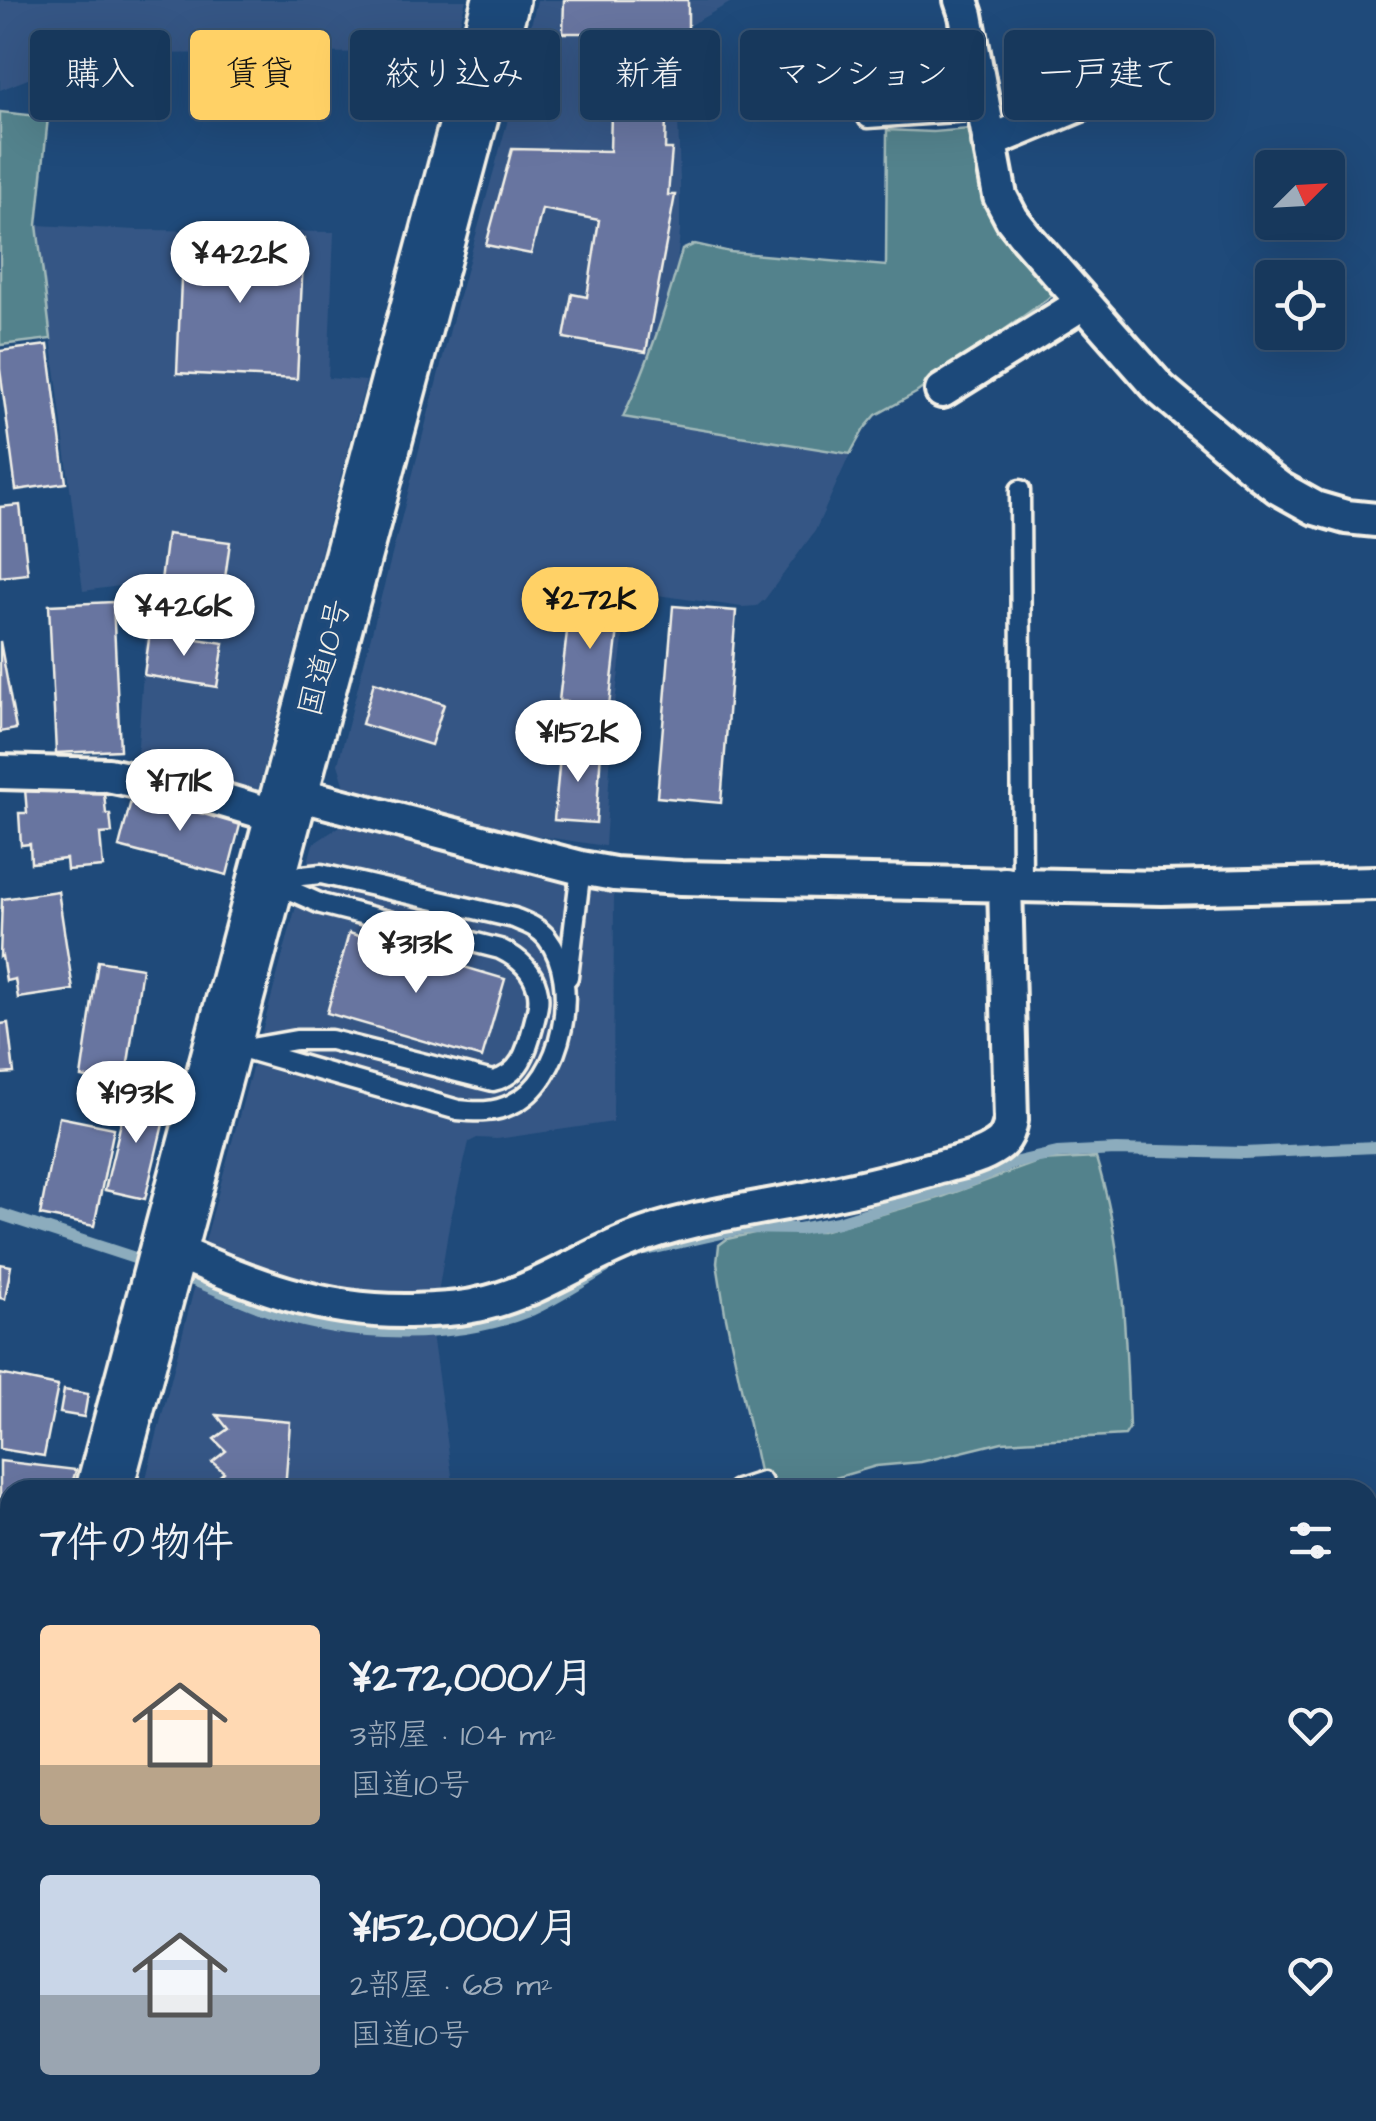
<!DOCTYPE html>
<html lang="ja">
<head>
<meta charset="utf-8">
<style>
	:root { --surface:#17385c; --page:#203f62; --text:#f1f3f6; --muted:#9eacbb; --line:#365272; --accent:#ffd166 }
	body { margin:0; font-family:"Architects Daughter","Klee One",sans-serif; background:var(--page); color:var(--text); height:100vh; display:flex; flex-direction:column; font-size:38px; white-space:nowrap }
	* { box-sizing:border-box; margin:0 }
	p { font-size:32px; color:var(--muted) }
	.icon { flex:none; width:55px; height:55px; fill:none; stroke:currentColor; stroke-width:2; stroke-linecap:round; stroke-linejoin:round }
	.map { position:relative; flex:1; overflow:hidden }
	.details { position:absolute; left:0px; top:1480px; width:1378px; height:642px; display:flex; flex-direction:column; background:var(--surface); border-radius:30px 30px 0 0; box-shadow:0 10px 40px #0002,0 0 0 2px var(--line) }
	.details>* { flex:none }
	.hud { position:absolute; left:30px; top:30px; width:1318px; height:90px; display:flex; gap:20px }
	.needle { width:65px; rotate:66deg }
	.buttons { position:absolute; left:1255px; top:150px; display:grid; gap:20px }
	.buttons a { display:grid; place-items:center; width:90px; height:90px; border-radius:10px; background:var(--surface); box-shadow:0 10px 40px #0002,0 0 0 2px var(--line); font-size:50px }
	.price { position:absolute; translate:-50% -85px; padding:0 22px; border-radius:35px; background:#fff; color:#222; font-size:32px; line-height:65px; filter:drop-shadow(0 2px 5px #0008) }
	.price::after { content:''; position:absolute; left:50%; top:60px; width:30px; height:22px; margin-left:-15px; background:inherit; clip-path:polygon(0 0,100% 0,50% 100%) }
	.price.active { background:var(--accent); color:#111 }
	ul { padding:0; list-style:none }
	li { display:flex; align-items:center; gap:30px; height:250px; padding:0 40px }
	li span { display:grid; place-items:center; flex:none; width:280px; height:200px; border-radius:10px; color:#555 }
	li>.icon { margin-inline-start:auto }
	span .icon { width:120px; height:120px; fill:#fffc; stroke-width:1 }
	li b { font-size:42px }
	h2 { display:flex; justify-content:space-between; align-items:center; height:120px; padding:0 40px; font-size:42px }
	.pill { padding:0 35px; border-radius:10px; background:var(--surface); box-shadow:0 10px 40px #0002,0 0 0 2px var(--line); font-size:35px; line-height:90px }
	.pill.active { background:var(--accent); color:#111 }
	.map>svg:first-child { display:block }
</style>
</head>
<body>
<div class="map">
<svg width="1376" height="2121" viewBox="0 0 1376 2121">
	<rect width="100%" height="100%" fill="#1f4a7a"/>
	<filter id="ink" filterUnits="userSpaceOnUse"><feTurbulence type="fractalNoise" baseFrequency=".01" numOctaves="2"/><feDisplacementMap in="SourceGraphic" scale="20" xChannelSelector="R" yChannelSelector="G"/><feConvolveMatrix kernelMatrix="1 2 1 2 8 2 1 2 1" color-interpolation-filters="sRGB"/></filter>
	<g filter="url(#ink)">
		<g fill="#355785">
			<path d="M0,0H466L452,52L113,54L76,60L0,90Z"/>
			<path d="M537,0H735L690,25L676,52L680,184V231L677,265L659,333L623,416L850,454L815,531L765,599L757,606L742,607L629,591L613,719L605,846L513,832L378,798L345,787L338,764L452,322L512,105Z"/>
			<path d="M37,225L137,230L334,232L328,378L366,381L258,789L137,760L149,582L83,591Z"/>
			<path d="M342,825L467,858L614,889L613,1122L497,1139L477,1138L469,1142L449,1226L437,1299L334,1297L203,1249L313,844Z"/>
			<path d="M195,1285L233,1304L290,1322L357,1333L398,1336L432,1334L454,1490H143Z"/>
			<path d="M840,2112L842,2121H244L243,2113Z"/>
		</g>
		<g fill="#52828c" stroke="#a3baba" stroke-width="2.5">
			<path d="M0,112L48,117L37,225L51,339L0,345Z"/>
			<path d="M969,129L988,190L1019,251L1053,295L916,393L876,415L864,429L850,454L623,417C650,360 665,311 682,250L695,244L730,252L886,266L887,130L933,132Z"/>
			<path d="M1096,1158C1124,1246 1126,1338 1129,1429L1125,1435L1002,1442L921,1462L876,1466L794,1490H763L725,1313L717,1263L719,1245L727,1239L763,1231H822L942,1197L1040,1161Z"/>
		</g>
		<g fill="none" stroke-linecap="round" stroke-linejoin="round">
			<g stroke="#8cacbd" stroke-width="12">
				<path d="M0,1214L150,1263"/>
				<path d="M646,1250L744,1228L799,1229L838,1222L965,1183L1013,1163L1057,1153L1116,1150L1244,1153L1376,1147"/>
				<path d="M173,1272C207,1285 239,1300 273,1312C350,1338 455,1341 531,1310C556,1299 581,1282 605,1268"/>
			</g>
		</g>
		<g fill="#6774a0" stroke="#f4f1e8" stroke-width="2.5">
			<path d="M564,0H688V33H563Z"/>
			<path d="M612,56L666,57L665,84L679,85L677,118H666L665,149H672L668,195H675L646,352L564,338L572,294L587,297L599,220L542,209L531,254L486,245L512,149L610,151L611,112L604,111L605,83L611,82Z"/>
			<path d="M183,234L304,239L297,379L177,373Z"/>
			<path d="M48,345L66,483L16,490L0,369V351Z"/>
			<path d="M20,505L28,574L0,577V507Z"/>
			<path d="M167,534L230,542L218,629L156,620Z"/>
			<path d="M571,597L621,603L609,706L559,701Z"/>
			<path d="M113,602L120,750L56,753L49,605Z"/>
			<path d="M673,606L736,611L721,803L657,797Z"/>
			<path d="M150,632L224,643L217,687L144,675Z"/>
			<path d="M0,641L16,729L0,732Z"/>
			<path d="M374,682L444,704L431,745L362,724Z"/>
			<path d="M561,746L601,751L596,823L554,820Z"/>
			<path d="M103,782L106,814H110L112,833L100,834L103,867L67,870L66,859L31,863L30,844L21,845L19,813H27L25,789Z"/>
			<path d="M133,793L241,821L227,875L119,847Z"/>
			<path d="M58,891L73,990L18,998L15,979L6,981L2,956L0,957L2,899Z"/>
			<path d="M349,933L505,979L482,1058L327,1013Z"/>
			<path d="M98,961L142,968L125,1084L81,1077Z"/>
			<path d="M8,1023L14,1073L0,1074V1024Z"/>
			<path d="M128,1093L168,1103L145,1199L105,1190Z"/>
			<path d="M59,1117L114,1128L94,1226L40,1215Z"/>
			<path d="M0,1264L11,1266L5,1299L0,1298Z"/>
			<path d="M0,1374L58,1386L44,1456L0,1449Z"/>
			<path d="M64,1390L88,1394L84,1417L60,1413Z"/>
			<path d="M217,1415L290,1422L285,1490H219L212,1484L224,1472L212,1462L226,1451L214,1439L228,1429Z"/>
			<path d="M0,1461L76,1470L70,1490H10V1599L0,1596Z"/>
			<path d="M0,1599L10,1602V1663L0,1661Z"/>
			<path d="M332,2112H748L749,2121H333Z"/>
		</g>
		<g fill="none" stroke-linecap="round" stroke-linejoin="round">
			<g stroke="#f4f1e8" stroke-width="25">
				<g id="lane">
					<path d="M868,118L983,110"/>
					<path d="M1020,490L1022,885"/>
					<path d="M568,977L581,868"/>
					<path d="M227,1044L458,1110C476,1112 494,1113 512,1104C563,1081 582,982 547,938C538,927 526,923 514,918L321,874L273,879"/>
					<path d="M251,1048L296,1040H331L493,1081C520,1075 527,1051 533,1027C536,1014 541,1001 537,988C532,969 517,957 500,949L321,904L272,882"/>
					<path d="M737,1490L762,1482"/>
				</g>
			</g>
			<g stroke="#f4f1e8" stroke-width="40">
				<g id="street">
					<path d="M961,0L966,15L1000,196L1012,219L1027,238L1160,389L1258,472L1279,488L1315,508L1346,517L1376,520"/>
					<path d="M989,142L1168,68"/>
					<path d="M942,391L1083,303"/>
					<path d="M0,772L108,775L209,796L283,818"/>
					<path d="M290,792L581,868L614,874L681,878L1162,888L1376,883"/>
					<path d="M168,1248C250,1283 317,1312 409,1311C431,1310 455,1310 477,1305C531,1295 579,1260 630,1240C672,1223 718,1215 763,1207C820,1197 876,1185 933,1169C954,1163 979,1159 997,1146C1006,1140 1009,1131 1011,1120L1005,884"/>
					<path d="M1368,2085L1376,2084"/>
					<path d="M855,2112L858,2121"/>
					<path d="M1288,2112L1289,2121"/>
					<path d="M1205,2121L1241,2112"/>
				</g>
			</g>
			<g stroke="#f4f1e8" stroke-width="62">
				<g id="highway">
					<path d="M104,1490L501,0"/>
					<path d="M0,1881L10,1843"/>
				</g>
			</g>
			<use href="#lane" stroke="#1f4a7a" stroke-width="18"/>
			<use href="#street" stroke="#1f4a7a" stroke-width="32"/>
			<use href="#highway" stroke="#1f4a7a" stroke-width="55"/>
		</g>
	</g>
	<g text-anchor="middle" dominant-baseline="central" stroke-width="9" stroke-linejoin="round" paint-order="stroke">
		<g font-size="32" fill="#f4f1e8" stroke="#1f4a7a">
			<text transform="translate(325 658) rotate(-75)">国道10号</text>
		</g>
	</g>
</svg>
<div class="buttons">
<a><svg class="needle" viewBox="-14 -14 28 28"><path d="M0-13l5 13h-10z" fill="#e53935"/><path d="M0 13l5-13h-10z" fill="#9eacbb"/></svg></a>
<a><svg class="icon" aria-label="locate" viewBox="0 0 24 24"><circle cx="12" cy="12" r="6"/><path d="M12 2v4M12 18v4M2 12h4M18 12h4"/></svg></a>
</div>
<b class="price" style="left:240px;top:306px">¥422K</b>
<b class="price active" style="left:590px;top:652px">¥272K</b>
<b class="price" style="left:184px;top:659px">¥426K</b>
<b class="price" style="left:578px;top:785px">¥152K</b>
<b class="price" style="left:180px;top:834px">¥171K</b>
<b class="price" style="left:416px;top:996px">¥313K</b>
<b class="price" style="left:136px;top:1146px">¥193K</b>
<div class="hud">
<a class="pill">購入</a>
<a class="pill active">賃貸</a>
<a class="pill">絞り込み</a>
<a class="pill">新着</a>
<a class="pill">マンション</a>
<a class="pill">一戸建て</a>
</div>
<section class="details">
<h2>7件の物件<svg class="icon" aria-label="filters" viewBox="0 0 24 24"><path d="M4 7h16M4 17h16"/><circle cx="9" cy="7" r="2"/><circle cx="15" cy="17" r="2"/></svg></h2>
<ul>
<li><span style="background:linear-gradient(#ffd9b3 70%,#b9a48a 0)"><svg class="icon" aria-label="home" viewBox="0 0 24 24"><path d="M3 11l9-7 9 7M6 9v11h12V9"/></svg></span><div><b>¥272,000/月</b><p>3部屋 · 104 m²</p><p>国道10号</p></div><svg class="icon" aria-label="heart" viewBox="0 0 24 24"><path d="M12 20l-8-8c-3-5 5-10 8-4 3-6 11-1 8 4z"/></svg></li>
<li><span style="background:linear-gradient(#c9d6e8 60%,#9aa5b1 0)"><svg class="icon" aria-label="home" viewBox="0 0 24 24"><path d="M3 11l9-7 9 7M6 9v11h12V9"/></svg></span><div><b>¥152,000/月</b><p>2部屋 · 68 m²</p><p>国道10号</p></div><svg class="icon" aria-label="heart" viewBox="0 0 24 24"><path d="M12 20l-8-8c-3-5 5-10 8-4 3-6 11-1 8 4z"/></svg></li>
</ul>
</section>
</div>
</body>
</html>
